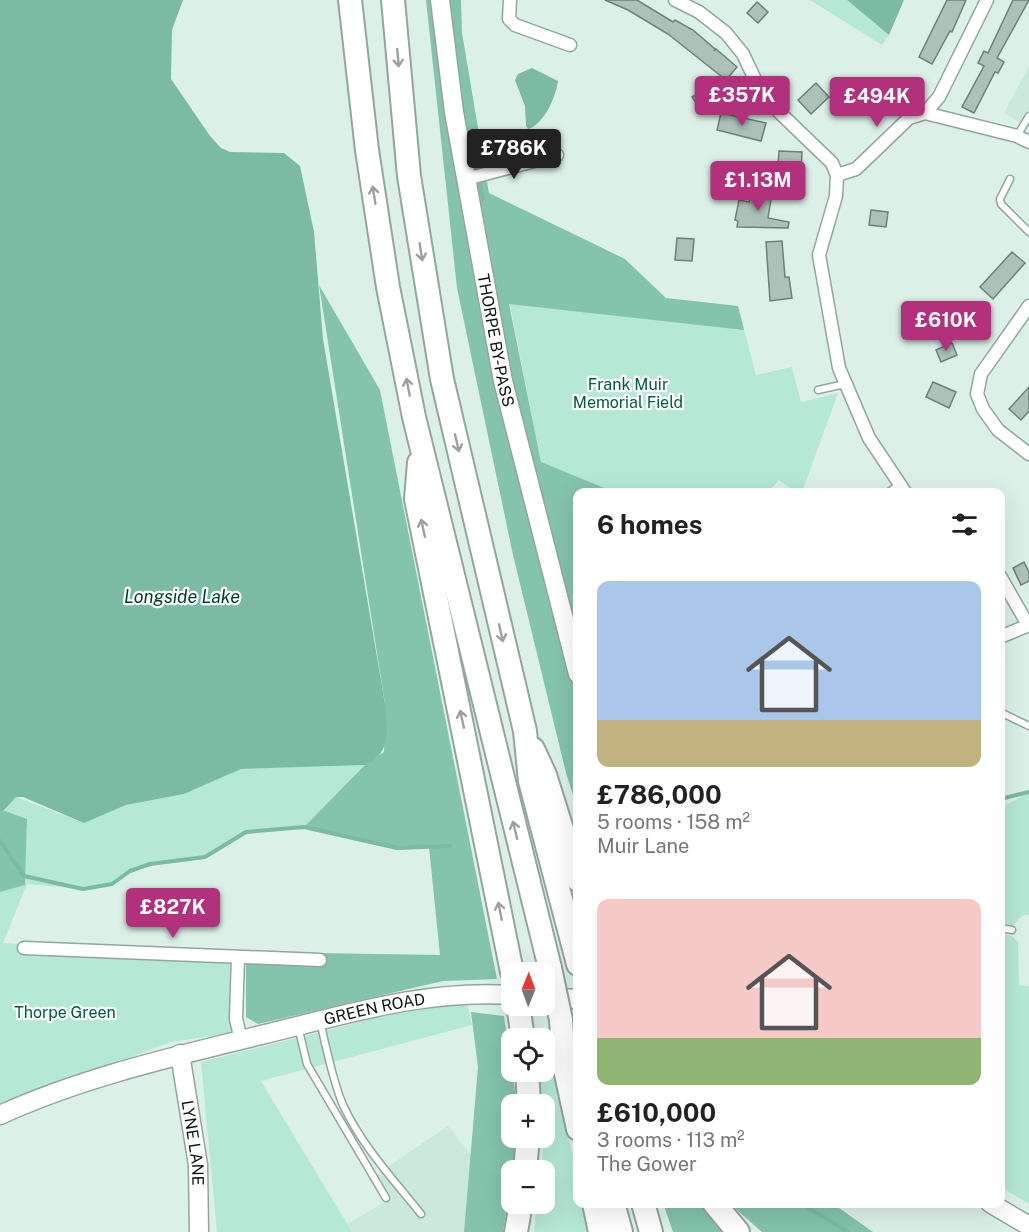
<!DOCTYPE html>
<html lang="en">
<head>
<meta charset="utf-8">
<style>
	:root { --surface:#fff; --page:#f6f6f6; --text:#222; --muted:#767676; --accent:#b3317c }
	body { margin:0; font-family:"Public Sans",sans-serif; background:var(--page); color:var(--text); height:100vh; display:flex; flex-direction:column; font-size:22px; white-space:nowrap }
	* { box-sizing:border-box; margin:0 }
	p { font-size:20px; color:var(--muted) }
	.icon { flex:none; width:33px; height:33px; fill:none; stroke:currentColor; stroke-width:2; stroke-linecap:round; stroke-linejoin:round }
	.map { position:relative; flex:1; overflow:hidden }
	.panel { position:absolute; left:573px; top:488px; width:432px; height:720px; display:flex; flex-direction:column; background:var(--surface); border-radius:12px; box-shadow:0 6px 24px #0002 }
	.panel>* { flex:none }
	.needle { width:39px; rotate:1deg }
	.buttons { position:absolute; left:501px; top:962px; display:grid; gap:12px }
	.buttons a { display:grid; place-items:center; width:54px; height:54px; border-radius:12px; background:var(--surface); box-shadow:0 6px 24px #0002; font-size:30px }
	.price { position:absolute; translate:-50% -51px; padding:0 14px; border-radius:6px; background:var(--accent); color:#fff; font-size:20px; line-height:39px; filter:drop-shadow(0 2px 3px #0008) }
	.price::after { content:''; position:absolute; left:50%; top:36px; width:18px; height:14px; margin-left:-9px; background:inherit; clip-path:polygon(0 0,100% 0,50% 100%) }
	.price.on { background:#222; color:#fff }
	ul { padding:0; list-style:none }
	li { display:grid; align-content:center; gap:12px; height:318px; padding:0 24px }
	li span { display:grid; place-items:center; height:186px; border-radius:12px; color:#555 }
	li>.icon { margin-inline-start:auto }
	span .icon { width:108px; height:108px; fill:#fffc; stroke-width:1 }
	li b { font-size:26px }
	h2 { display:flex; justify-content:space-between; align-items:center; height:72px; padding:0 24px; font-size:26px }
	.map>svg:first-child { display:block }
</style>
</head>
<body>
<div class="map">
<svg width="1029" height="1232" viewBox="0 0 1029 1232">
	<rect width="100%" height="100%" fill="#dbf1e8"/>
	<g fill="#cae8dc">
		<path d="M1029,66V128L1004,113Z"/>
		<path d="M448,1126L471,1155L464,1232H352L348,1224L391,1198L377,1174Z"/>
	</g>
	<g fill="#b5e8d5">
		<path d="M810,0H847L889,35L882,45Z"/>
		<path d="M488,193L625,259L640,296L738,306L756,375L792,367L801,402L838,393L802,492H796L779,480L768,492H578L541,462Z"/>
		<path d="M365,765L304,827L246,832L205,857L150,864L130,871L112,884L83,889L27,884L3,943L238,957L231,1033L171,1042L0,1107V892L25,884L27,819L4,810L16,797L84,823L126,805L184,794L241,769Z"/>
		<path d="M1029,793V915H1023L1012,926L1001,922V814L1005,805Z"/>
		<path d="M1001,934L1012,936L1018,942L1019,985L1029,986V1204L1001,1187Z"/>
		<path d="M467,1003L472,1025L261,1081L352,1232H217L201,1062L392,1014Z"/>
		<path d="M544,1038L577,1173L578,1203H583L588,1232H534L537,1203H544V1170H542L544,1104H540L536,1071H544Z"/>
	</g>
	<g fill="#84c3ac">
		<path d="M426,0H461L462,33L489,193L625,259L666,298L738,306L744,330L509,304L541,462L614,492H578L577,808L566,773L513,555L457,288Z"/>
		<path d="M319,285L380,390L497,979L443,981L258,1024L246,1017V952L440,955L429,847L397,848L304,827L365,765L384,752L385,704Z"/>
		<path d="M0,809L27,819L25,885L0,892Z"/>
		<path d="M471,1012L504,1016L516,1098V1104H512V1137H515V1166L512,1170L503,1232H464L478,1067Z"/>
		<path d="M663,1203H701L725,1232H673Z"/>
		<path d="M729,1203H832L873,1232H762Z"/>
	</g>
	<g fill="#7bbaa3">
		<path d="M0,0H183L172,30L171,79L210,136L221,148L230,152L284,153L300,166L314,232L323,339L385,704C387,730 392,753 365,765L241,769L184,794L126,805L84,823L23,797H16L4,810L0,811Z"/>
		<path d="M847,0H904L889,35Z"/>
		<path d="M532,68L558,81C556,96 544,125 528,129L526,126L525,106L515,80L518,74Z"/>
	</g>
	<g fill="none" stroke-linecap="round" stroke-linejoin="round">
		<g stroke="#7bbaa3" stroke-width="4">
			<path d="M477,159L478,173"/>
			<path d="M479,180L483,199"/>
			<path d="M1000,799L1029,792"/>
			<path d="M0,841L24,876L83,889L112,884L130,871L150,864L205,857L246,832L304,827L397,848L450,846"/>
			<path d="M801,1203L848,1232"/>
		</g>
	</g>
	<g fill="#acc1b8" stroke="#6d8179" stroke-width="1.5">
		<path d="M605,0H637L673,22L675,20L693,30L715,49L714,51L716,49L737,67L726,80L668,34L628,10Z"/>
		<path d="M947,0H966L952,32L950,31L932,64L919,57Z"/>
		<path d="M1013,0H1029L997,58L1004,62L998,73L995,72L974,113L962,107L984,66L978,63L984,51L988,53Z"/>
		<path d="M757,2L768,12L758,23L747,13Z"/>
		<path d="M816,83L829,97L811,114L798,100Z"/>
		<path d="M706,88L715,103L702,112L692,97Z"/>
		<path d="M721,113L766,123L761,141L717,130Z"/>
		<path d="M779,151L802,152L800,195L776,193Z"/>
		<path d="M753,188L772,193L768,218L789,222L788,228L737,227L738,221L735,220L739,200L749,202Z"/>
		<path d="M871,210L888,212L886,227L869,225Z"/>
		<path d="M677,238L694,239L692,261L675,260Z"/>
		<path d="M782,241L785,277H789L792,298L770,301L766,242Z"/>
		<path d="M1012,252L1025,263L993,299L980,287Z"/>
		<path d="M952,343L957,355L941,362L936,350Z"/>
		<path d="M933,382L956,392L949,408L926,397Z"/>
		<path d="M1029,387V411L1021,420L1009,409Z"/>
		<path d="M1024,562L1029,572V581L1021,585L1013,568Z"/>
	</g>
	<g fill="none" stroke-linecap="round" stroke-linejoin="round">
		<g stroke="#92a69e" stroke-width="9">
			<g id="lane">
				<path d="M1017,136L1029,116"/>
				<path d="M1010,179L1000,199L1001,204L1029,232"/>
				<path d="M818,390L845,384"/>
				<path d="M889,492L900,484"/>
				<path d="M1000,712L1029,726"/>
				<path d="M1000,928L1012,930"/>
				<path d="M320,1021C326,1047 333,1082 343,1105C362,1146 393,1179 421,1214"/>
				<path d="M298,1026L307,1064L386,1198"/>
			</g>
		</g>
		<g stroke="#92a69e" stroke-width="15">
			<g id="street">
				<path d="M510,0L509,19L515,25L570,45"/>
				<path d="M675,0L699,12L726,33L743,54L759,88L778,111L832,163L837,175L836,196L819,255L839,368L869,438L905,492"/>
				<path d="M925,113L939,97L987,0"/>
				<path d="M837,175L856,169L909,118L925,113L1017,136L1029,142"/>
				<path d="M466,179L557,155"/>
				<path d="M1029,306L981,374L977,394L983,409L998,430L1029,454"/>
				<path d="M1000,576L1028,625"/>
				<path d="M1000,637L1029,625"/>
				<path d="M24,948L320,960"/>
				<path d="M238,957L236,1019L241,1040"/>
			</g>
		</g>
		<g stroke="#92a69e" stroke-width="21">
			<g id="secondary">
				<path id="s1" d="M440,0L454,112L503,381L578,674"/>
				<path d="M544,997L578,999"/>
				<path id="s2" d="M180,1054L198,1165L199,1232"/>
				<path id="s3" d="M0,1115C83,1077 173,1057 261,1035C344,1015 425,989 512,995"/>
				<path d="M990,1203L1029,1226"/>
			</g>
		</g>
		<g stroke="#92a69e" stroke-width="26">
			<g id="highway">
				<path d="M350,0L367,150L388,287L414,417L550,968"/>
				<path d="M393,0L409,176L442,379L525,731L530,781L578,964"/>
				<path d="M419,463L416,499L512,972"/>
				<path d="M533,749L545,775L578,880"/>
				<path d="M518,1005L523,1038"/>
				<path d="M561,1020L564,1065L578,1129"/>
				<path d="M527,1071L529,1104"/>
				<path d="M525,1170L528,1137"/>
				<path d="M594,1203L600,1232"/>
				<path d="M613,1203L621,1232"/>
				<path d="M643,1203L651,1232"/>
				<path d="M714,1203L738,1232"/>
				<path d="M516,1232L521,1203"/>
			</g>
		</g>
		<use href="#lane" stroke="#fff" stroke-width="6"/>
		<use href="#street" stroke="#fff" stroke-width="12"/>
		<use href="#secondary" stroke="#fff" stroke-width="18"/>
		<use href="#highway" stroke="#fff" stroke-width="22"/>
		<g stroke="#92a69e" stroke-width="26" stroke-linecap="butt">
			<path id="highway-bridge" d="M550,968L561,1020"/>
		</g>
		<use href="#highway-bridge" stroke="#fff" stroke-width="22"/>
	</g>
	<defs><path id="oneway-shaft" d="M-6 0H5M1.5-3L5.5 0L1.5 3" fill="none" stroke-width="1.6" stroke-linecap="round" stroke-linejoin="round" transform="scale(1.5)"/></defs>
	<g stroke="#9da09f">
		<use href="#oneway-shaft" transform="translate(398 58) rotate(85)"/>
		<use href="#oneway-shaft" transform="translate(374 195) rotate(-99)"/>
		<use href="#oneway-shaft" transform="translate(421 252) rotate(81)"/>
		<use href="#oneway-shaft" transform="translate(408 387) rotate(-101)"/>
		<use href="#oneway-shaft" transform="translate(457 443) rotate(77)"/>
		<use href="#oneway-shaft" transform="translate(423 528) rotate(-102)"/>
		<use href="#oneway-shaft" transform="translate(501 633) rotate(77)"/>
		<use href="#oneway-shaft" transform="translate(462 719) rotate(-102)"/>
		<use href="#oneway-shaft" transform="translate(515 830) rotate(-104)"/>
		<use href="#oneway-shaft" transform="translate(500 911) rotate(-101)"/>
	</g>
	<g text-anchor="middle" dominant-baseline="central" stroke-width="4.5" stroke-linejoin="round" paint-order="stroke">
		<g font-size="16" fill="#0a110e" stroke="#fff">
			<text stroke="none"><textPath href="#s1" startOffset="345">THORPE BY-PASS</textPath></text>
			<text stroke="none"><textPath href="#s3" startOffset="390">GREEN ROAD</textPath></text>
			<text stroke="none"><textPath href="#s2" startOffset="90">LYNE LANE</textPath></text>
		</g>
		<g font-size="16" fill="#025a45" stroke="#fff">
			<text x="628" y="384">Frank Muir<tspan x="628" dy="18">Memorial Field</tspan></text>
			<text x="65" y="1012">Thorpe Green</text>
		</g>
		<g font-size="18" font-style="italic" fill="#023b2d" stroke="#fff">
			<text x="182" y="596">Longside Lake</text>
		</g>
	</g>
</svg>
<div class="buttons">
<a><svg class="needle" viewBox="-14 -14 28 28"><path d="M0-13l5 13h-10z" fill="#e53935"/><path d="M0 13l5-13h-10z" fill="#767676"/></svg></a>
<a><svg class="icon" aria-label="locate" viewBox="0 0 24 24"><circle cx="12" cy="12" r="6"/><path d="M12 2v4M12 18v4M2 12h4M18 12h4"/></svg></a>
<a>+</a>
<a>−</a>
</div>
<b class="price" style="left:742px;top:127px">£357K</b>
<b class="price" style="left:877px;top:128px">£494K</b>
<b class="price on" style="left:514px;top:180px">£786K</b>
<b class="price" style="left:758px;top:212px">£1.13M</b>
<b class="price" style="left:946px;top:352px">£610K</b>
<b class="price" style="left:173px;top:939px">£827K</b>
<section class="panel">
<h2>6 homes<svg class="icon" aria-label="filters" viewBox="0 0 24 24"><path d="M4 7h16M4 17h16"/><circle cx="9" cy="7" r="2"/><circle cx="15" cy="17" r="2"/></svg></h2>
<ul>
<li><span style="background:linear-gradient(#a9c7e8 75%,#c2b280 0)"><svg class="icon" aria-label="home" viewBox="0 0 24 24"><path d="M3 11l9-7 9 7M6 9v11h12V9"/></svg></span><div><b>£786,000</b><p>5 rooms · 158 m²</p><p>Muir Lane</p></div></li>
<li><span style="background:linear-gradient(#f6c9c9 75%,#8fb573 0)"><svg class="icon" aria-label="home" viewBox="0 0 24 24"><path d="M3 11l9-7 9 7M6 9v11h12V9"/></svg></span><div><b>£610,000</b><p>3 rooms · 113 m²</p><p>The Gower</p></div></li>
</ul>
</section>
</div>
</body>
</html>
